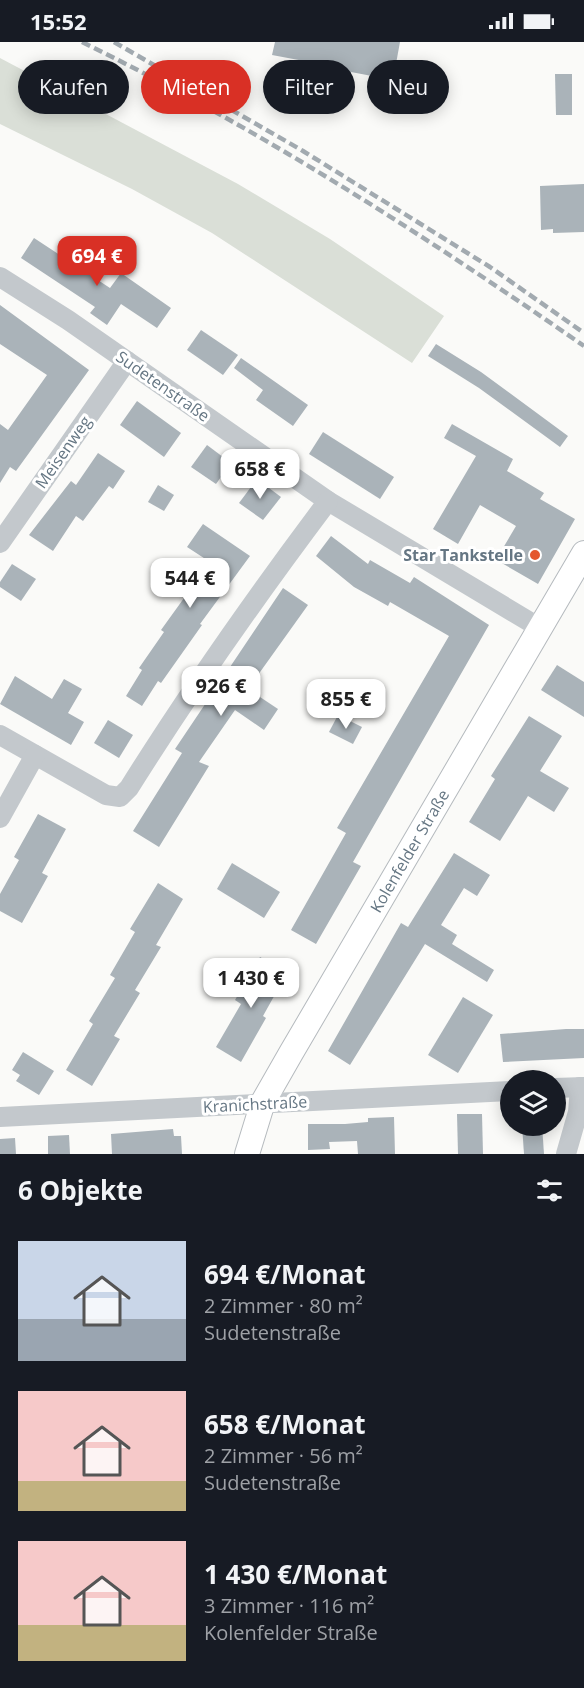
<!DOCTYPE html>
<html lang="de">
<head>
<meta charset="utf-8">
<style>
	:root { --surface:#171b24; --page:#242831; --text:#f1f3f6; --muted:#9ea1a6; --accent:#d93025 }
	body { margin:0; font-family:"Open Sans",sans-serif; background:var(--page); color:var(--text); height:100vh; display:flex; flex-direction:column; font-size:22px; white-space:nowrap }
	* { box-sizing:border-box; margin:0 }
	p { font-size:20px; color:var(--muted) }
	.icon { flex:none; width:33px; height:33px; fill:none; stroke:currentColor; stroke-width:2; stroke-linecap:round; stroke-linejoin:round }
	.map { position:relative; height:1112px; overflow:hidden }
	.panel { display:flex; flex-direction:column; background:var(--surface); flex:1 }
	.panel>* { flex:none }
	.guide { position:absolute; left:18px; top:18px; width:549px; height:54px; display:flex; gap:12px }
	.controls { position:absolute; left:500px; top:1028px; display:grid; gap:12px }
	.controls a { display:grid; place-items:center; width:66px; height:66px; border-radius:50%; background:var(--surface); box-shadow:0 3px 15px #0003; font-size:30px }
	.price { position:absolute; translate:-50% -51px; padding:0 14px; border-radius:12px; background:#fff; color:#222; font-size:20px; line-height:39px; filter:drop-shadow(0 2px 3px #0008) }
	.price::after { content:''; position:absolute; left:50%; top:36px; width:18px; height:14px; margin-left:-9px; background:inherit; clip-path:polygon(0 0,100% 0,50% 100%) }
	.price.selected { background:var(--accent); color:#fff }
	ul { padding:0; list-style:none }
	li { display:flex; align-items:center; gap:18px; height:150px; padding:0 18px }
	li span { display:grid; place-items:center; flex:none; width:168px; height:120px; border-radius:0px; color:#555 }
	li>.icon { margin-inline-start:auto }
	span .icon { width:72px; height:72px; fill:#fffc; stroke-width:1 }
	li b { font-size:26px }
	h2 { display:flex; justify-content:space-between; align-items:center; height:72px; padding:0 18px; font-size:26px }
	.tag { padding:0 21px; border-radius:27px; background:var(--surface); box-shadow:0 3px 15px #0003; font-size:21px; line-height:54px }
	.tag.selected { background:var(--accent); color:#fff }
	.status { display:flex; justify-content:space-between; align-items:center; height:42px; padding:0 30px; background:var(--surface); direction:ltr }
	.status svg { height:16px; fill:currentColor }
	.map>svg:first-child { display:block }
</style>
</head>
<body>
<div class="status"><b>15:52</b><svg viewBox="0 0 49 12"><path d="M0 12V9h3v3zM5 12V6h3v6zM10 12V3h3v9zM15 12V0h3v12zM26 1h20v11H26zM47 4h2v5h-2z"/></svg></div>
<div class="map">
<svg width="584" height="1112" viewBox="0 0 584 1112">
	<rect width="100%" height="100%" fill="#fafaf8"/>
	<path fill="#dadfd7" d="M0,16L238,142L330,197L444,274L412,321L212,191L132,147L0,82Z"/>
	<g fill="#aab3b9">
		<path d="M275,0H400L393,38L351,30L349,42L309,34L310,29L303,27L304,19L272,13Z"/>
		<path d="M555,32H572V73H556Z"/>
		<path d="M584,142V190L553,191V187L541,188L540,144Z"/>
		<path d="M34,196L110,246L121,231L171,266L157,286L121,262L107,283L90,271L95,265L21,216Z"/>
		<path d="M0,263L89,328L16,429L10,425L0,441V382L8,388L47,333L0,302Z"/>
		<path d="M201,288L238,313L223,333L187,308Z"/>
		<path d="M436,302L481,330L568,394L560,405L479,346L428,314Z"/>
		<path d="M241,316L308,363L293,384L256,358L263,348L234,326Z"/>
		<path d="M137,359L181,391L164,415L120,383Z"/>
		<path d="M452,382L513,417L507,429L544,451L540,457L575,477L538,542L500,520L507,508L503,506L516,484L480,463L458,502L433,487L476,414L444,396Z"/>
		<path d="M323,390L394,435L380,457L309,412Z"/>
		<path d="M207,403L231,421L216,442L191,425Z"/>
		<path d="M98,411L125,429L113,447L109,444L83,479L76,474L53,509L29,493L71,439L76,443Z"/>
		<path d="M257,437L281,455L263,478L239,461Z"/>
		<path d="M158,443L174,453L164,469L148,460Z"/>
		<path d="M203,482L250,514L200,582L202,583L161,641L158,639L142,664L126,654L142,628L139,626L164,590L161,588L210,520L187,505Z"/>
		<path d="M331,494L368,522L370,518L410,541L414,535L489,583L353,820L361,824L316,902L291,888L346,791L337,786L449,594L390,560L388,564L354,545L316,514Z"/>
		<path d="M12,522L36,537L21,559L0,545V540Z"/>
		<path d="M283,546L308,563L248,647L278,667L264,688L235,668L199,720L209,724L159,805L133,789L182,711L175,707Z"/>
		<path d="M557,623L584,640V675L541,648Z"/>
		<path d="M15,634L52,657L64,637L82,647L68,671L84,680L71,703L0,662Z"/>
		<path d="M338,673L362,685L353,702L329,690Z"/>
		<path d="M529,674L562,694L540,729L569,746L554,770L528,754L500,799L469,780L495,737L491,734Z"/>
		<path d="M108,678L133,693L119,716L94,701Z"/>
		<path d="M38,772L66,787L42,831L48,834L22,881L0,869V852L19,818L14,815Z"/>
		<path d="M454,811L490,833L477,854L464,846L441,883L457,893L452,902L494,928L487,940L425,902L350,1023L328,1009L401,881L408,885Z"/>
		<path d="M232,821L280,850L264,876L217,847Z"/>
		<path d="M158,841L183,857L156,903L161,905L135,948L140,951L114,994L120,997L92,1044L66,1028L93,982L89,979L115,936L110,933L135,890L130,887Z"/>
		<path d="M260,915L287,931L263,974L266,976L241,1020L216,1005L241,962L235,958Z"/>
		<path d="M463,955L493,973L458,1031L428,1013Z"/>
		<path d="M566,987H584V1016L503,1020L500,992Z"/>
		<path d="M23,1010L54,1029L39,1053L16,1039L20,1033L12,1028Z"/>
		<path d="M457,1072H482L483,1112H458Z"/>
		<path d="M394,1075L395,1112H358L357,1099L329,1100L330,1107L308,1108V1082H345L368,1080V1076Z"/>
		<path d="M522,1083H542L544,1112H524Z"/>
		<path d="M173,1087L174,1094H181L182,1112H112L111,1092Z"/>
		<path d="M69,1093L70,1112H48V1094Z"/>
		<path d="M15,1096L16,1112H0V1097Z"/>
	</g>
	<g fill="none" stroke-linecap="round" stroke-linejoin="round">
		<g stroke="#b5babe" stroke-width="26">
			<g id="major">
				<path id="s1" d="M247,1112L263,1060L291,1011L584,511"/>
			</g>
		</g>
		<g stroke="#c3c8cc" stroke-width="20">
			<path d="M0,235L68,278L328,459L540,586"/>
			<path d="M0,501L127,319"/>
			<path d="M0,693L106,753L120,755L129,746C191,647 258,552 328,459"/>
			<path d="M0,776L35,713"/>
			<path d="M555,1046L584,1045"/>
			<path d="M0,1075L510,1049"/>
			<path d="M566,1112L578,1070L580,1045"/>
		</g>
		<use href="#major" stroke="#fff" stroke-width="24"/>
		<g stroke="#a2aab0" stroke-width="4.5" stroke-dasharray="9 4.5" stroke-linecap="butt">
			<path d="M82,0C258,86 424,193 584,304"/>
			<path d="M114,0L303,109L490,225L584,291"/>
		</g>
	</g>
	<circle fill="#e4572e" stroke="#fff" stroke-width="2" cx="535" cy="513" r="6"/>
	<g text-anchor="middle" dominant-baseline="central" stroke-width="6" stroke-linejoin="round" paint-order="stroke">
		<g font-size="16" fill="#657683" stroke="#fff">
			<text transform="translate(163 344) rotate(35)">Sudetenstraße</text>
			<text transform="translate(63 410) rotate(-55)">Meisenweg</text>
			<text stroke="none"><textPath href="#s1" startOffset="345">Kolenfelder Straße</textPath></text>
			<text transform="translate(255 1062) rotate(-3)">Kranichstraße</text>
		</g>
		<g font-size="16" font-weight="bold" fill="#657683" stroke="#fff" text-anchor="end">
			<text x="523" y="513">Star Tankstelle</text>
		</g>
	</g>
</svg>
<div class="controls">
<a><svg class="icon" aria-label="layers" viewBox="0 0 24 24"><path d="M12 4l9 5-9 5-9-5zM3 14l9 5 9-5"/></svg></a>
</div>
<b class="price selected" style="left:97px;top:245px">694 €</b>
<b class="price" style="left:260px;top:458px">658 €</b>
<b class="price" style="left:190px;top:567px">544 €</b>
<b class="price" style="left:221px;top:675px">926 €</b>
<b class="price" style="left:346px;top:688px">855 €</b>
<b class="price" style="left:251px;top:967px">1 430 €</b>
<div class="guide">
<a class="tag">Kaufen</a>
<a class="tag selected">Mieten</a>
<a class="tag">Filter</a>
<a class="tag">Neu</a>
</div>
</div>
<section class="panel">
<h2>6 Objekte<svg class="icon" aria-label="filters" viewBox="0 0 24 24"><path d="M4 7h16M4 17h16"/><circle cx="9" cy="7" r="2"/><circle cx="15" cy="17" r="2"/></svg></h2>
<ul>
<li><span style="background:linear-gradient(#c9d6e8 65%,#9aa5b1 0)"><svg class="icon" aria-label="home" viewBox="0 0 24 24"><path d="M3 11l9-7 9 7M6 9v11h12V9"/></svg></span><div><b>694 €/Monat</b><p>2 Zimmer · 80 m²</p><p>Sudetenstraße</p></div></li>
<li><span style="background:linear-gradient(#f6c9c9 75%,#c2b280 0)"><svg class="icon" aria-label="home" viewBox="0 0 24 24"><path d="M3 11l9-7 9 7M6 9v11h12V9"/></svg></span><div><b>658 €/Monat</b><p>2 Zimmer · 56 m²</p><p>Sudetenstraße</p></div></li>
<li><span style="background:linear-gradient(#f6c9c9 70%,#c2b280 0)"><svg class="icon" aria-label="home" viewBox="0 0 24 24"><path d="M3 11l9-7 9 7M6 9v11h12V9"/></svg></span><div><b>1 430 €/Monat</b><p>3 Zimmer · 116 m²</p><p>Kolenfelder Straße</p></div></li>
</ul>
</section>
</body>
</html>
